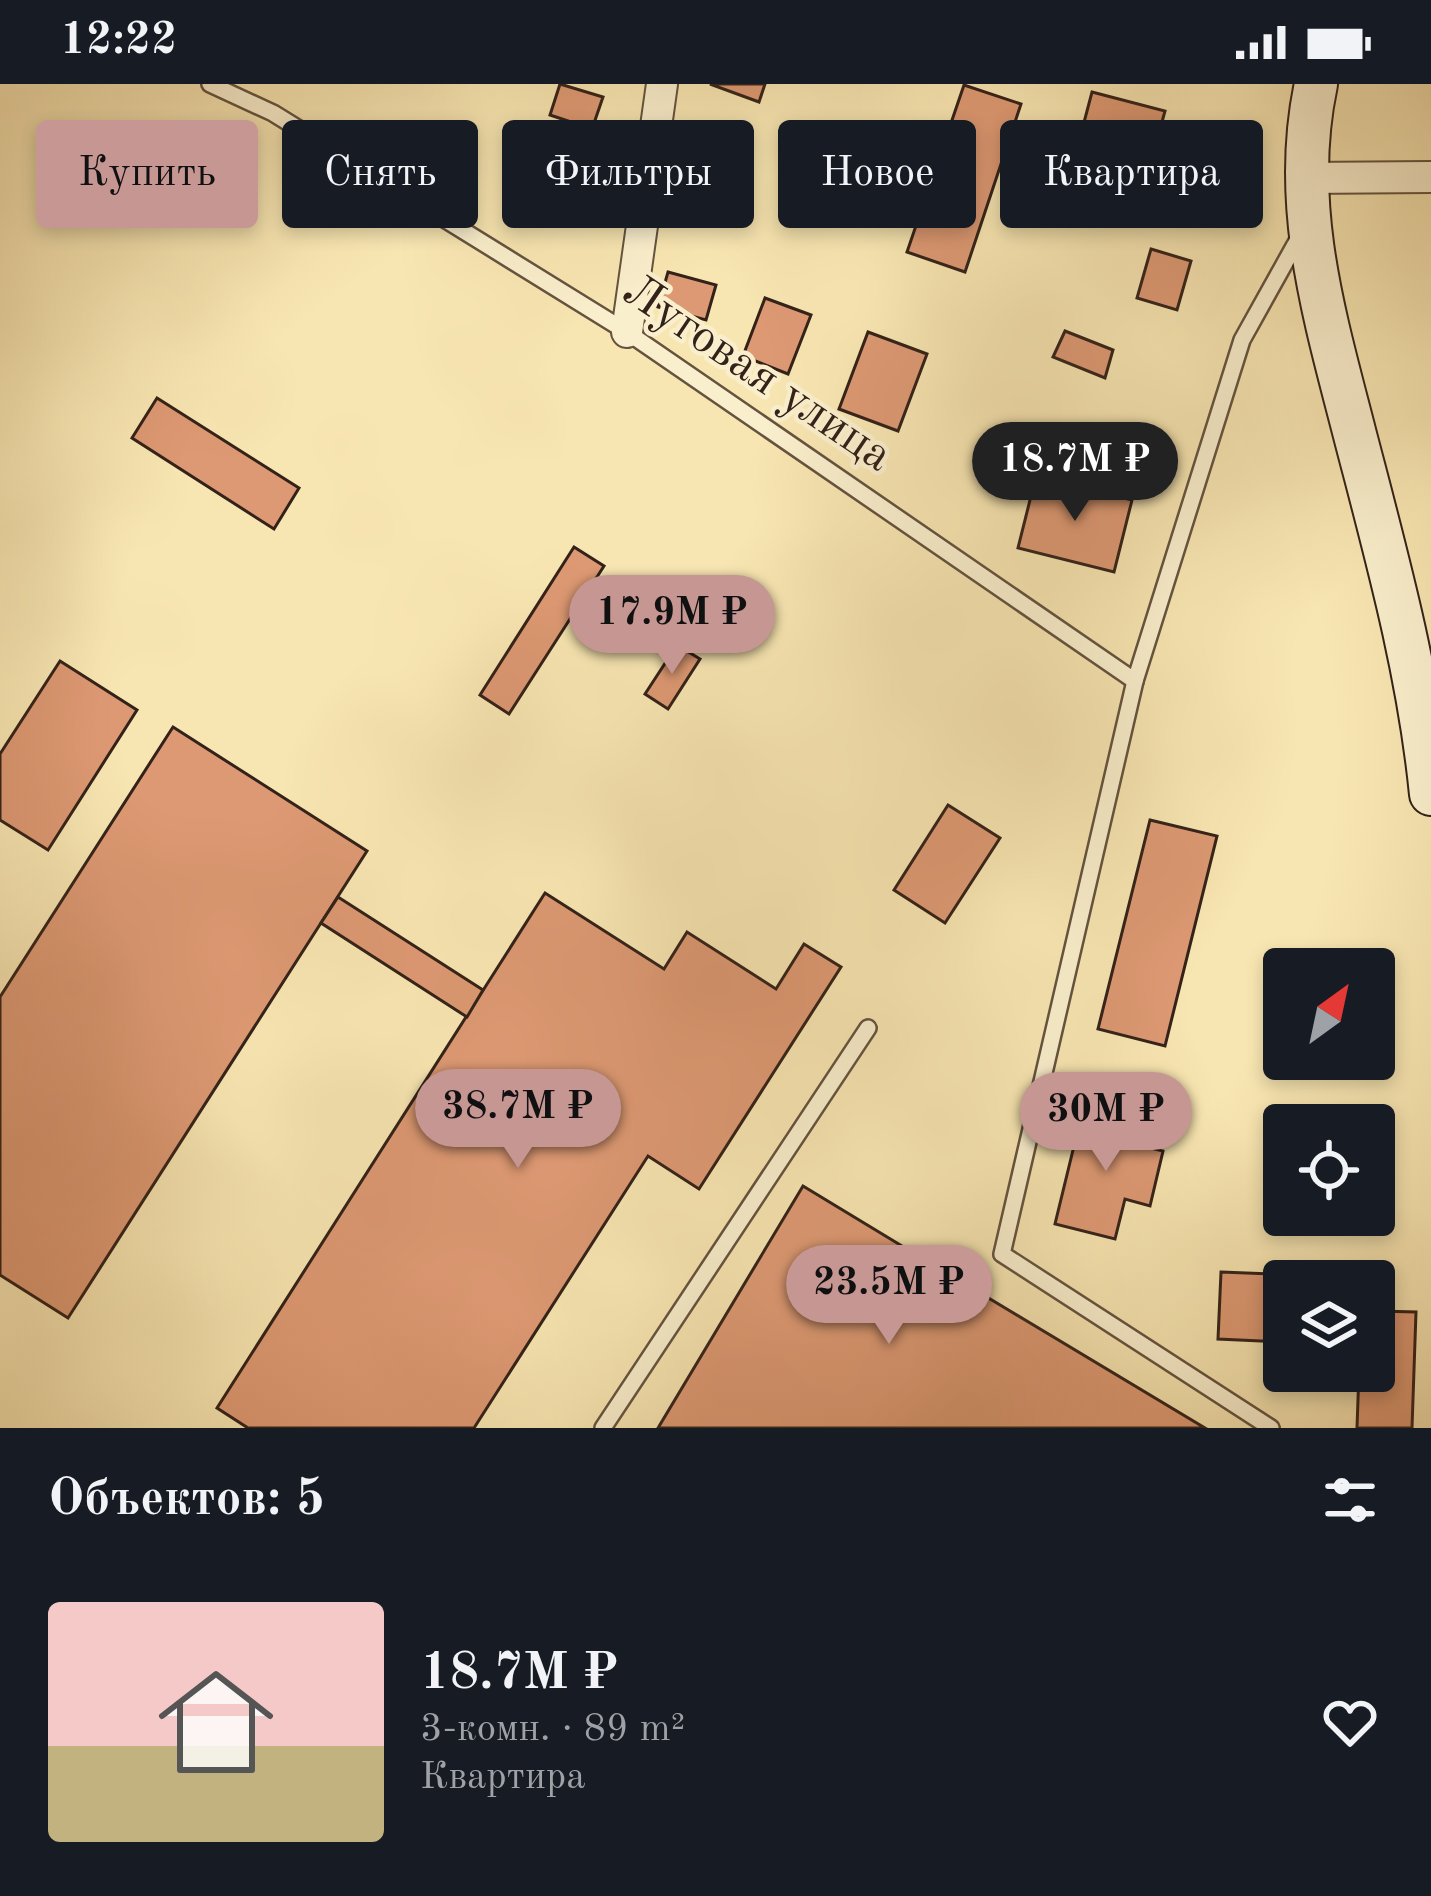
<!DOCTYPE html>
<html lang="ru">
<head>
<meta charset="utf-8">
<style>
	:root { --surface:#171b24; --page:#20242c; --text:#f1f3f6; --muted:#9ea1a6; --accent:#c59692 }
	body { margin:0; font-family:"Old Standard TT",serif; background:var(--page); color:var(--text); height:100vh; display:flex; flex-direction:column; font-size:45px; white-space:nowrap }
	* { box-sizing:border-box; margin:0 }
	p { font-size:39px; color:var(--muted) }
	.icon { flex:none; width:66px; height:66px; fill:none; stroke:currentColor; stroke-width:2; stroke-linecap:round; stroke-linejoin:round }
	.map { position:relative; height:1344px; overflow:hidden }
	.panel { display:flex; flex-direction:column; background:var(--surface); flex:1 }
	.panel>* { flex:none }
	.top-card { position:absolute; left:36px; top:36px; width:1359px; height:108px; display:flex; gap:24px }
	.needle { width:78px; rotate:33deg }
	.tools { position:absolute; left:1263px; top:864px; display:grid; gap:24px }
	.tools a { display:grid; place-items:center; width:132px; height:132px; border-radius:12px; background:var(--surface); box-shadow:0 6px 18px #0003; font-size:60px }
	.price { position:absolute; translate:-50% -102px; padding:0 27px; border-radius:42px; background:var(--accent); color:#111; font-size:39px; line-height:78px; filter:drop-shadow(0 3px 6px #0008) }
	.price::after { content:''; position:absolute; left:50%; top:72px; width:36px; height:27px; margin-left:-18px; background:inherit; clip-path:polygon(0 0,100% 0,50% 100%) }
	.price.current { background:#222; color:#fff }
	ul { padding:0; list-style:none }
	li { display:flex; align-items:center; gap:36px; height:300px; padding:0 48px }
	li span { display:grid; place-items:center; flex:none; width:336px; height:240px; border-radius:12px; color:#555 }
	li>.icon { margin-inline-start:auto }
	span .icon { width:144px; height:144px; fill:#fffc; stroke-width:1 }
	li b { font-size:51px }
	h2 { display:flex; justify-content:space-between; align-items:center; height:144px; padding:0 48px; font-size:51px }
	.tag { padding:0 42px; border-radius:12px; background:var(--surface); box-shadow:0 6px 18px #0003; font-size:42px; line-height:108px }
	.tag.current { background:var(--accent); color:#111 }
	.status { display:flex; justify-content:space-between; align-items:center; height:84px; padding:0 60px; background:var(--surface); direction:ltr }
	.status svg { height:33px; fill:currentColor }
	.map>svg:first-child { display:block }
</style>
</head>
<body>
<div class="status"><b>12:22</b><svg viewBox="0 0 49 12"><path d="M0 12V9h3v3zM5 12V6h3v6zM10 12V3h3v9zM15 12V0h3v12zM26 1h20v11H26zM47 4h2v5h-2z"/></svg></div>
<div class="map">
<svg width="1431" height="1344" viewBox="0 0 1431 1344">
	<rect width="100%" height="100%" fill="#f8e6b2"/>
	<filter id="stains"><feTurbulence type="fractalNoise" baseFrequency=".00167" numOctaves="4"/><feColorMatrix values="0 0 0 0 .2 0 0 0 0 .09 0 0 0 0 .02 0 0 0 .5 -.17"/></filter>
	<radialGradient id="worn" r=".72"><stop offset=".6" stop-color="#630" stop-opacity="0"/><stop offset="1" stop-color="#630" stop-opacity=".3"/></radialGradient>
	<g fill="#dd9973" stroke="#332219" stroke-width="3">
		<path d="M560,0L603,13L592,45L550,31Z"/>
		<path d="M710,0H765L759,18Z"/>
		<path d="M964,1L1021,20L965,188L907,168Z"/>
		<path d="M1092,8L1165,27L1145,100L1073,80Z"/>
		<path d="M695,42H724V76L694,75Z"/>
		<path d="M538,94L589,101L584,134L533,126Z"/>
		<path d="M1151,165L1191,177L1177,226L1137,214Z"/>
		<path d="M668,188L716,201L706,236L658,223Z"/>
		<path d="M765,214L811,231L788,290L743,272Z"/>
		<path d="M1065,247L1113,266L1105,294L1053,273Z"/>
		<path d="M868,248L927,270L898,347L839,325Z"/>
		<path d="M157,314L299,404L274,445L132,354Z"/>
		<path d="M1036,392L1132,416L1114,488L1018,464Z"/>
		<path d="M574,463L604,482L509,630L480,611Z"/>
		<path d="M677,561L700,575L668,625L645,610Z"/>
		<path d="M60,577L137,626L48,766L0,736V670Z"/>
		<path d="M173,643L367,767L68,1234L0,1191V913Z"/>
		<path d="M948,721L1000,754L945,839L894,806Z"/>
		<path d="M1150,736L1217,752L1165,962L1098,945Z"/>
		<path d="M545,809L664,885L687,848L776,905L804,860L841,883L699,1105L648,1072L474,1344H248L217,1324Z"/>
		<path d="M338,813L483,906L467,933L321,839Z"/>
		<path d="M1083,1025L1144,1041L1138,1061L1163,1067L1150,1122L1125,1115L1115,1155L1055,1140Z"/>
		<path d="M803,1102L902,1162L1205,1344H658Z"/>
		<path d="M1221,1188L1378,1194L1377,1227L1416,1228L1412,1344H1357L1359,1287H1374V1197H1284V1258L1218,1255Z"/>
	</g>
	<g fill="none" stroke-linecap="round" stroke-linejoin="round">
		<g stroke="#64533f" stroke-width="20">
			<g id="lane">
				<path d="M210,0L273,29L627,248L1135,597L1242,256L1301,150"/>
				<path d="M1135,597L1002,1170L1271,1344"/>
				<path d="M603,1344L868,944"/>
			</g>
		</g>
		<g stroke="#64533f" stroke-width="34">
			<g id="street">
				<path d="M1303,94L1431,93"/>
				<path d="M627,248L662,0"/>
			</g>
		</g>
		<g stroke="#332219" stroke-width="46">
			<path id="secondary" d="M1316,0C1290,121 1325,234 1355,351C1386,470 1419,588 1431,710"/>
		</g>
		<use href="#lane" stroke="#faefcd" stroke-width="15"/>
		<use href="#street" stroke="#faefcd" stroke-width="30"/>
		<use href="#secondary" stroke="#faefcd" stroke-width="42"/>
	</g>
	<g text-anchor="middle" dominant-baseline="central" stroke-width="9" stroke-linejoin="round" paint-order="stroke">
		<g font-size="48" fill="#332219" stroke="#faefcd">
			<text transform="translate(757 290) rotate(34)">Луговая улица</text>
		</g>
	</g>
	<rect width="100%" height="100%" filter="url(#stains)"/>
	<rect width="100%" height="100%" fill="url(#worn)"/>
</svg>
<div class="tools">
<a><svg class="needle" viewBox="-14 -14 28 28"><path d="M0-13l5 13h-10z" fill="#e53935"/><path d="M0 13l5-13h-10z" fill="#9ea1a6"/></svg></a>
<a><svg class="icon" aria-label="locate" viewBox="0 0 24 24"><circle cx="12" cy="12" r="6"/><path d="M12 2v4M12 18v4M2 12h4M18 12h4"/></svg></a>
<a><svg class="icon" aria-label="layers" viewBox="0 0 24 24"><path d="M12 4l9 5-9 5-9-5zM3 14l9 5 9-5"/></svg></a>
</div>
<b class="price current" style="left:1075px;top:440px">18.7M ₽</b>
<b class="price" style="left:672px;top:593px">17.9M ₽</b>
<b class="price" style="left:518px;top:1087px">38.7M ₽</b>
<b class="price" style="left:1106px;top:1090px">30M ₽</b>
<b class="price" style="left:889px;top:1263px">23.5M ₽</b>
<div class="top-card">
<a class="tag current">Купить</a>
<a class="tag">Снять</a>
<a class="tag">Фильтры</a>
<a class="tag">Новое</a>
<a class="tag">Квартира</a>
</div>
</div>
<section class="panel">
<h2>Объектов: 5<svg class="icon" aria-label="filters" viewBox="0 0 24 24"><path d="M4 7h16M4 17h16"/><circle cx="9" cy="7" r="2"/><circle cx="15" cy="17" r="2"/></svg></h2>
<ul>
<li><span style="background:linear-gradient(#f6c9c9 60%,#c2b280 0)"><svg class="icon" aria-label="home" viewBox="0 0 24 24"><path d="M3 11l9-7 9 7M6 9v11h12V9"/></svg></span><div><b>18.7M ₽</b><p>3-комн. · 89 m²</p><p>Квартира</p></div><svg class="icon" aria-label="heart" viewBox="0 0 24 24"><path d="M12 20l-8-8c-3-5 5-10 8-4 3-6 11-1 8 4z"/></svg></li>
</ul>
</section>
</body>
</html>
